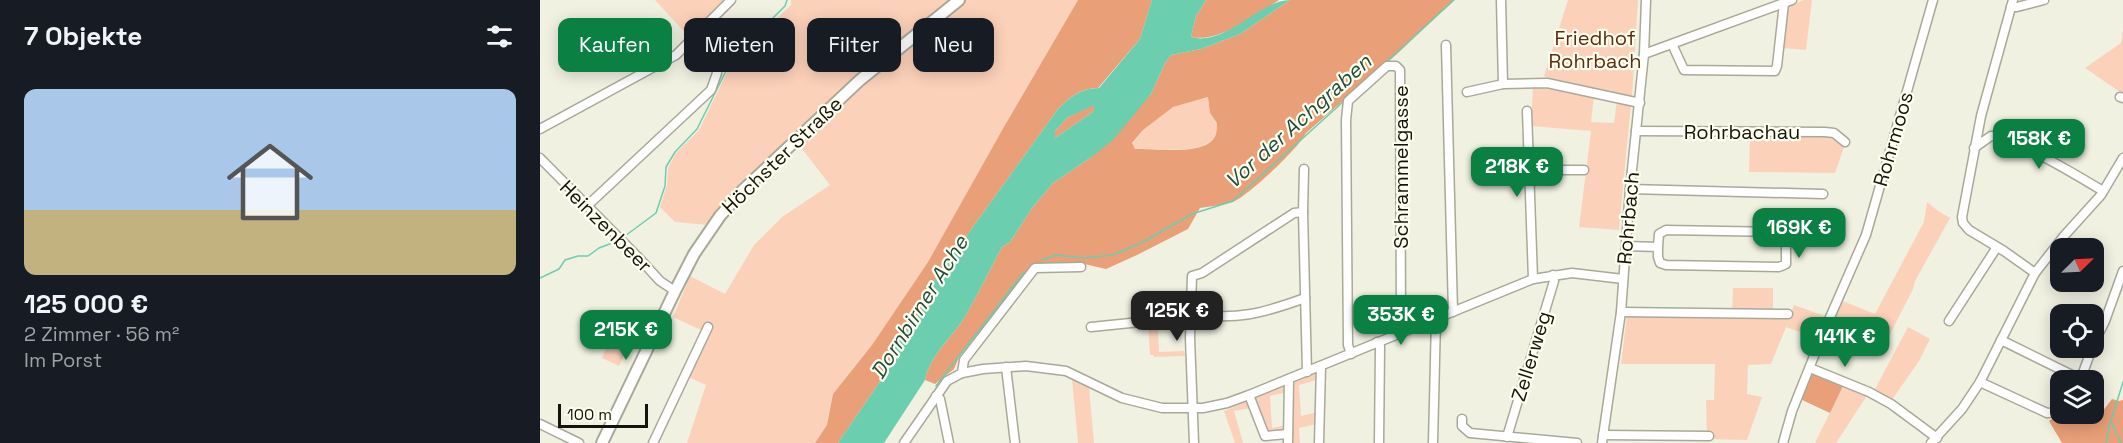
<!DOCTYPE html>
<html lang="de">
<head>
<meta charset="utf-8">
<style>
	:root { --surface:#171b24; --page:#20242c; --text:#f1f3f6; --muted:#9ea1a6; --accent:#0b8043 }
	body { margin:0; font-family:"Space Grotesk",sans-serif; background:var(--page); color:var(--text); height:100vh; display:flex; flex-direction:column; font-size:22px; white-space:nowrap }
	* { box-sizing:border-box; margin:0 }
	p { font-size:20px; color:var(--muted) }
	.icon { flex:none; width:33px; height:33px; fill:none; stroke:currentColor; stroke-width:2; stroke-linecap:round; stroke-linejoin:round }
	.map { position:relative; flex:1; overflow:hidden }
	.details { display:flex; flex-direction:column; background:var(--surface); width:540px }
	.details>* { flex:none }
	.banner { position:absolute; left:18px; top:18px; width:570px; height:54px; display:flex; gap:12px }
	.needle { width:39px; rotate:66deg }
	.controls { position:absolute; left:1510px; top:238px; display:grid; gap:12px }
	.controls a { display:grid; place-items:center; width:54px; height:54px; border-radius:12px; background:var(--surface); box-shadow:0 3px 15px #0003; font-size:30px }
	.scale { position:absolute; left:18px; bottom:15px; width:90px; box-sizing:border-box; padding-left:6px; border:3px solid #13140e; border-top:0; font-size:16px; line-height:21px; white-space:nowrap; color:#13140e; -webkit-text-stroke:4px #feffee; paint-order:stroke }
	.price { position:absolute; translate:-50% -51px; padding:0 14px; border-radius:12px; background:var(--accent); color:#fff; font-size:20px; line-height:39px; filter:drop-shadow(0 2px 3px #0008) }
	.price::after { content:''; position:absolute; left:50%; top:36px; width:18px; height:14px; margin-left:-9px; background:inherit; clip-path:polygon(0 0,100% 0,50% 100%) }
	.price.selected { background:#222; color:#fff }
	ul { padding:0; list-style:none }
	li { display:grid; align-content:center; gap:12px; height:318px; padding:0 24px }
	li span { display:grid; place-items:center; height:186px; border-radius:12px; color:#555 }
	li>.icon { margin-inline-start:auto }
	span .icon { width:108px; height:108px; fill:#fffc; stroke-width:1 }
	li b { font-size:26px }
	h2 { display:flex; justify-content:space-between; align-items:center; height:72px; padding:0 24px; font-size:26px }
	.pill { padding:0 21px; border-radius:12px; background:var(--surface); box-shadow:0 3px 15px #0003; font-size:21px; line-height:54px }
	.pill.selected { background:var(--accent); color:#fff }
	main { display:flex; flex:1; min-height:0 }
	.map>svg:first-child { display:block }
</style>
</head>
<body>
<main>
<section class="details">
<h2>7 Objekte<svg class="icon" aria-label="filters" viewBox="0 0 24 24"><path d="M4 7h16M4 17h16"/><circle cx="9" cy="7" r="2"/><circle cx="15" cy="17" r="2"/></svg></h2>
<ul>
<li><span style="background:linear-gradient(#a9c7e8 65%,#c2b280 0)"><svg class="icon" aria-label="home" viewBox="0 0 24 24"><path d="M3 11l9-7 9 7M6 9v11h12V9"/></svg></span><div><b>125 000 €</b><p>2 Zimmer · 56 m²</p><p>Im Porst</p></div></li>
</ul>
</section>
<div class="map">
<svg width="1583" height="443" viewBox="0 0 1583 443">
	<rect width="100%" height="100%" fill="#f0f1e1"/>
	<g fill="#fcd1ba">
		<path d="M115,0H189L151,39Z"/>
		<path d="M251,0H538L461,132L388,262L332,345L293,394L287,425L275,443H147L166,385L146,376L165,332L133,317L150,276L185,294L214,245L242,217L290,185L259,145L248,140L169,225L135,222L120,207L127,185L128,168L136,153L159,130L193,60L251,5Z"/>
		<path d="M1028,0H1098L1092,97L1016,82L1004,76Z"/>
		<path d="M1264,0H1272L1266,50L1243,48L1248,6Z"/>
		<path d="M1583,29V94L1545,68L1581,43Z"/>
		<path d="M993,87L1054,96L1051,122L1074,123L1077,100L1091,103L1079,230L1039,227L1051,131L991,126Z"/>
		<path d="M668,97L670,113L677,123C677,128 677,134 674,137C663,156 615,147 595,149L592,144L603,130L632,107Z"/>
		<path d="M1210,136H1294L1305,144L1295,173L1209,172Z"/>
		<path d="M1387,202L1398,211L1410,218L1375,281L1373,289L1347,340L1325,333L1323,336L1291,323L1300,300L1335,314L1384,222Z"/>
		<path d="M1193,288H1233V315L1250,316L1254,305L1287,317L1279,339L1246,327L1231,364L1208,365L1207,394L1222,397L1207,440L1167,439L1166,400H1174L1175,364H1081L1087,315L1192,316Z"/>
		<path d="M645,321L648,324L618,327L619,352L644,351L645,356L614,357L613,355H610L608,323Z"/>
		<path d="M78,322L96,330L79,366L62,358Z"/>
		<path d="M1368,327L1390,339L1379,361L1351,401L1334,391Z"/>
		<path d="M777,373V380L759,385L761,416L777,412V424L759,428L760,443H752L753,383Z"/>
		<path d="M532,379L549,387L554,443H538Z"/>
		<path d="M1304,384L1328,394L1296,443H1275Z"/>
		<path d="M746,385L747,392L730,396L732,428L747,425L745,429L725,432L714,398Z"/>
		<path d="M709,401L711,408L694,411L703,443H695L684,411Z"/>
	</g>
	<g fill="#e99f77" fill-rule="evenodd">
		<path d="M538,0H612L600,39L558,88C541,88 530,97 518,109L389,288L385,303L375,321L360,338L339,383L298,443H275L287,425L293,394L332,345L388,262L461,132Z"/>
		<path d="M666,0H739C716,15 679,43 651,37L656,16Z"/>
		<path d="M750,0H914L857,54L766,133C759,148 708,196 693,202C683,205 671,206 660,208L648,229L597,255L566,269L540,263L492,265L475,290L420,355L414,369L395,384L385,380C391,352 414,337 427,313C439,292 450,269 462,247L470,242L492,208L513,183L550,158L593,114L611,94L625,63L631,55L661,49L700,34ZM668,97L670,113L677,123C677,128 677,134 674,138C663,156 614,148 595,149L592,143L603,130L633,107Z"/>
		<path d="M554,104V111L515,138V131L527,118Z"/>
		<path d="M1273,372L1304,384L1290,413L1260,399Z"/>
		<path d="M1572,399L1579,401L1583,400V443H1522L1509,421C1523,410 1540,414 1556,420Z"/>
	</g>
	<path fill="#6bceaf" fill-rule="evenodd" d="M612,0H666L656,16L651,37C686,47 720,0 750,0L700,34L661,49L631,55L625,63L611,94L573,140L550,158L513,183L492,208L470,242L462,247C450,269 439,292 427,313C414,337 391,352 385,380L344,443H298L339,383L360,338L375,321L385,303L389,288L518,109C530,97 541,88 559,88L600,39ZM554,105V111L515,138V131L527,118Z"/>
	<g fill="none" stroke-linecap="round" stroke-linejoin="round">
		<g stroke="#6bceaf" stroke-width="1.5">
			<path d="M845,63L914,0"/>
			<path d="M85,236L116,213L125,186L126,167L135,152L157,129L192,59L245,6L247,0"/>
			<path d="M502,260L516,255L544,258L573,255L603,242L652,214L693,201L804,101"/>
			<path d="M0,278L19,269L25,260L38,256H48L59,248L75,242"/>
			<path d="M396,386L484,272"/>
			<path d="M1566,443L1570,423"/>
			<path d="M1581,443L1571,421L1583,382"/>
		</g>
		<g stroke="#a8a999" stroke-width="11">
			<g id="minor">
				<path d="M961,0L963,84"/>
				<path d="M1471,7H1477L1504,0"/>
				<path d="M1132,44L1144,70L1235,71L1237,66L1244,3"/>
				<path d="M906,45L913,312"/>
				<path d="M1104,54L1252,0"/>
				<path d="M927,92L963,84L1007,83L1100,103"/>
				<path d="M1580,97L1583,98"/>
				<path d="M987,111L993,279"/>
				<path d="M0,129L136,55L191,0"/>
				<path d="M1096,131L1285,132L1294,133L1305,142"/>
				<path d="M1434,148L1451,136C1471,135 1543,179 1563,191"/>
				<path d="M0,158L98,257L120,281L135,291"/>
				<path d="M989,170H1044"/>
				<path d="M1090,189L1283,194"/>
				<path d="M48,205L171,90L177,73"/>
				<path d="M763,212L767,372"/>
				<path d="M1086,246L1118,247V257L1120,263L1126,265L1239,267L1246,264V234L1244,232L1126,230L1119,234L1118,247"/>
				<path d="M1495,273L1524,236L1561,195L1583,158"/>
				<path d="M1081,312L1248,314"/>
				<path d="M650,314C698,320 721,314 765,298"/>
				<path d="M1409,321L1457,247"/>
				<path d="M551,327L650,317"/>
				<path d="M1461,340L1540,379"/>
				<path d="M837,342L840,346L839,443"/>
				<path d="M1554,343L1565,321L1583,271"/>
				<path d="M811,354L808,345L806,120L808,101L847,66H856L860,70L861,323L863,331"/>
				<path d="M466,367L475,443"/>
				<path d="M1270,368L1329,392L1351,404L1397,438"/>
				<path d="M422,373L424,360L495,268L541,267"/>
				<path d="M1540,381L1552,348"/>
				<path d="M1440,382L1507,413L1521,412"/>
				<path d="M709,395L725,436L748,434"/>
				<path d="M396,396L400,399L409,443"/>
				<path d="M922,419V426L930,433L1037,443"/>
				<path d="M0,424L39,443"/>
				<path d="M1063,435L1169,436"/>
				<path d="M967,437L1014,281L1013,275"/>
				<path d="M113,443L168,327"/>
				<path d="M364,443L407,381L422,373L443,369L486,366L526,371L582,398L622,408H663L687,403L709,395L993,279L1032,273L1083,279"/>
				<path d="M654,443L650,338L652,276L662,273L754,213L763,212L764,169"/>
				<path d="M748,443L749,379"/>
				<path d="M779,443L781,366"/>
				<path d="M893,443L896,319"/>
				<path d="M1062,443L1081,312L1090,189L1104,54L1106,0"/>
				<path d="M1243,443L1252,411L1284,331L1326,235L1393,0"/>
				<path d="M1391,443L1422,409L1440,382L1495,273L1464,251L1429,230L1423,223L1422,217L1441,116L1473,0"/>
			</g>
		</g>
		<g stroke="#a8a999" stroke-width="14">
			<path id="major" d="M62,443L135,291L154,254L180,216L202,191L320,80L419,0"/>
		</g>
		<use href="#minor" stroke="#fff" stroke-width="8"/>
		<use href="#major" stroke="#fff" stroke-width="10"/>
	</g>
	<g text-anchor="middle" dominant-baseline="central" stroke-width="4.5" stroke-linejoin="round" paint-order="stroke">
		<g font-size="20" fill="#5b2b0e" stroke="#feffee">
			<text x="1055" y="38">Friedhof<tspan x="1055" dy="23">Rohrbach</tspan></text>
		</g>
		<g font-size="20" fill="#13140e" stroke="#feffee">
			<text x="1202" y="132">Rohrbachau</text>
			<text transform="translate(1353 139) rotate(-74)">Rohrmoos</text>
			<text transform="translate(242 155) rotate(-44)">Höchster Straße</text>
			<text transform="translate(861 167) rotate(-90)">Schrammelgasse</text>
			<text transform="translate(1088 218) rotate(-85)">Rohrbach</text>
			<text transform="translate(66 226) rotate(45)">Heinzenbeer</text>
			<text transform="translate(991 356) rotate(-73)">Zellerweg</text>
		</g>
		<g font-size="21" font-style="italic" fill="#204c3e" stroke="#feffee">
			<text transform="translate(758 121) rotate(-42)">Vor der Achgraben</text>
			<text transform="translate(379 307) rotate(-58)">Dornbirner Ache</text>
		</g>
	</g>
</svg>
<div class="controls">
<a><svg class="needle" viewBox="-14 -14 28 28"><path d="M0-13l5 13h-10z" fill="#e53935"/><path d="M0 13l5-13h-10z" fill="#9ea1a6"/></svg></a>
<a><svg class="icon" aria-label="locate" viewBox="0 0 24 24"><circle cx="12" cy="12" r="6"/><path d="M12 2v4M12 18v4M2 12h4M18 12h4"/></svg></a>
<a><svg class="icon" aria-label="layers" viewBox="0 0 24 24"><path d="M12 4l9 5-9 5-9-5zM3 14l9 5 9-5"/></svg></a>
</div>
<div class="scale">100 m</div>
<b class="price" style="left:1499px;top:170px">158K €</b>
<b class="price" style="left:977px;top:198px">218K €</b>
<b class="price" style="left:1259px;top:259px">169K €</b>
<b class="price selected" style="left:637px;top:342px">125K €</b>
<b class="price" style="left:861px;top:346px">353K €</b>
<b class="price" style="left:86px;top:361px">215K €</b>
<b class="price" style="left:1305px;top:368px">141K €</b>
<div class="banner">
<a class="pill selected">Kaufen</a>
<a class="pill">Mieten</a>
<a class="pill">Filter</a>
<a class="pill">Neu</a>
</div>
</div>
</main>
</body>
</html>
